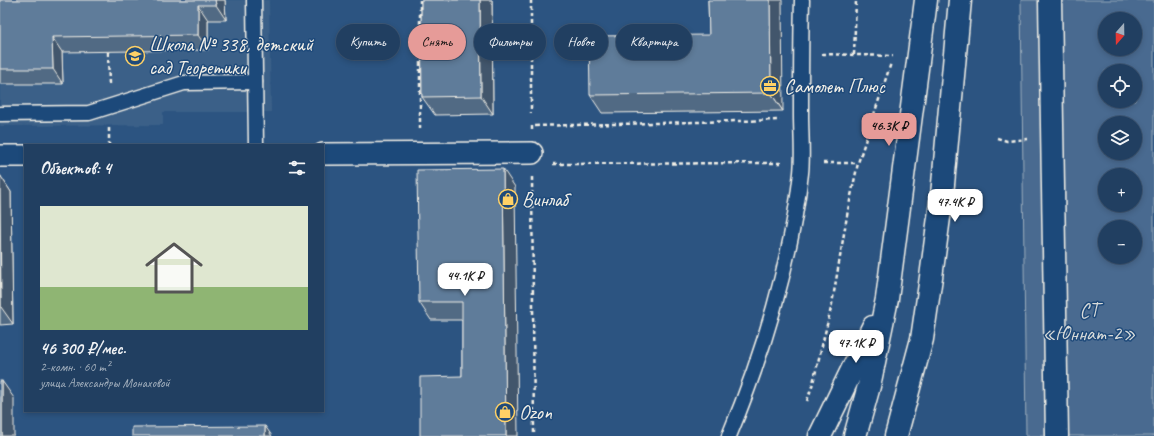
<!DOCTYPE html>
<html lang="ru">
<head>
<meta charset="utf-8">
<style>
	:root { --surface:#213f61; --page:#2d4a6a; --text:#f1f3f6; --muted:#a2afbd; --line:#3e5876; --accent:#e69b98 }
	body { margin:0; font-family:Caveat,sans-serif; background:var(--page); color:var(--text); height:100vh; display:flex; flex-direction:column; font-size:15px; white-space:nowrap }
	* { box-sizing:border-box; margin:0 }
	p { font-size:13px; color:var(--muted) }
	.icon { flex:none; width:22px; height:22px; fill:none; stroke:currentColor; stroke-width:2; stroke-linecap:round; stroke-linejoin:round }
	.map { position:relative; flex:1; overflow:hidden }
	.sheet { position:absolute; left:24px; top:144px; width:300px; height:268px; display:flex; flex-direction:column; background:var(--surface); border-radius:0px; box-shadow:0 2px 6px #0003,0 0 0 1px var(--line) }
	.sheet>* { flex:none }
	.guide { position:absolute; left:336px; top:24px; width:380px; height:36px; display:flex; gap:8px }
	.needle { width:26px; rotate:200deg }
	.controls { position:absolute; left:1098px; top:12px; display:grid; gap:8px }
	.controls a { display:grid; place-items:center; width:44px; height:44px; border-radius:50%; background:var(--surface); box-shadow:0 2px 6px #0003,0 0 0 1px var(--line); font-size:20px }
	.price { position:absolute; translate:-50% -34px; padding:0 9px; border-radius:8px; background:#fff; color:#222; font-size:13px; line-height:26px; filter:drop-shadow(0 1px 2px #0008) }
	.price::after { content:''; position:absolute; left:50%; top:24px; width:12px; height:9px; margin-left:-6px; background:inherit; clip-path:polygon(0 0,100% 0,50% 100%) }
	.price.active { background:var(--accent); color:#111 }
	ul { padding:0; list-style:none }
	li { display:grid; align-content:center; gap:8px; height:212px; padding:0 16px }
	li span { display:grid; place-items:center; height:124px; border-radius:0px; color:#555 }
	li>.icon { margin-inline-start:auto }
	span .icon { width:72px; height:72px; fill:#fffc; stroke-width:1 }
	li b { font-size:17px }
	h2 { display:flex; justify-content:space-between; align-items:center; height:48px; padding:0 16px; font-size:17px }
	.pill { padding:0 14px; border-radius:18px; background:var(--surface); box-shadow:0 2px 6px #0003,0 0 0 1px var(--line); font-size:14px; line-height:36px }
	.pill.active { background:var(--accent); color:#111 }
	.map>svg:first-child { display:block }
</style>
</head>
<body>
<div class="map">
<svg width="1154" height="436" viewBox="0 0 1154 436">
	<rect width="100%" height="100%" fill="#2c5481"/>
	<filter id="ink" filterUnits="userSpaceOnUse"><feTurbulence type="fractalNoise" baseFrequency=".025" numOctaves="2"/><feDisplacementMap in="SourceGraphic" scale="8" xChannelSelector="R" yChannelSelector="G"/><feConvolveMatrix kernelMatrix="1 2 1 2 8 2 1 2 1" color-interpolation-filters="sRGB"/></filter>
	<g filter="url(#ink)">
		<path fill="#3b6088" d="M0,0H269L271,112H163V125L0,126Z"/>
		<path fill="#496b90" stroke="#9eaebc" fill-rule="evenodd" d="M1021,0H1154V436H1026ZM1105,19H1135V49H1105ZM1105,71H1135V101H1105ZM1105,123H1135V153H1105ZM1105,175H1135V205H1105ZM1105,227H1135V257H1105Z"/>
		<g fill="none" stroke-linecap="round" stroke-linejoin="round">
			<g stroke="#f4f1e8" stroke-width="17">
				<g id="service">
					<path d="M254,0L256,145"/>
					<path d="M0,114L89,113L184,83L255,82"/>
					<path d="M729,436C763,355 791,261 801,173C803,154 801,134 801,115C801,77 801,38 802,0"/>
				</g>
			</g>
			<g stroke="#f4f1e8" stroke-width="24">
				<g id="pedestrian">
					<path d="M323,154L532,153"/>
					<path d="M0,156H25"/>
				</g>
			</g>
			<g stroke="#f4f1e8" stroke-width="25">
				<path id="minor" d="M1050,0L1057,436"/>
			</g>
			<g stroke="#f4f1e8" stroke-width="25">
				<g id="secondary">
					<path d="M820,436L873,327"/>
					<path d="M855,436L869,386L887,299L926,0"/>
					<path d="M896,436L922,339L931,277L942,195L960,0"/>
				</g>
			</g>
			<g stroke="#f4f1e8" stroke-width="2.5" stroke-dasharray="4 3" stroke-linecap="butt">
				<path d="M531,0V113"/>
				<path d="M108,52L109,85"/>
				<path d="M822,54L893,56"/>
				<path d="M854,55L856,0"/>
				<path d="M109,128V145"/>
				<path d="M420,129V0"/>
				<path d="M532,130V126L780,120"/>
				<path d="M997,138L1007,141L1028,139"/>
				<path d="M823,163H858"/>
				<path d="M553,164L782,163"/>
				<path d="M532,177L534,436"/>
				<path d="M807,401L813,383L832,304L848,210L858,163L891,63"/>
			</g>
			<use href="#service" stroke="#1f4a7a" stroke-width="14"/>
			<use href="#pedestrian" stroke="#1f4a7a" stroke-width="21"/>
			<use href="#minor" stroke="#1f4a7a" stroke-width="22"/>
			<use href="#secondary" stroke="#1f4a7a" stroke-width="22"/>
		</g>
		<g fill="#516a84" stroke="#f4f1e8">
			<path d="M0,0H225L226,20H208V50L62,52L63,84H0Z"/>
			<path d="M421,0H492L493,114L435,115L422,97Z"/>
			<path d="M708,0L783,111L602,113L590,95L709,35Z"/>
			<path d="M0,175L11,192L13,324L0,325Z"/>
			<path d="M515,187L462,376V320H431L419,302Z"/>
		</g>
		<g fill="#42566c" stroke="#f4f1e8">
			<path d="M215,0H225L226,20L216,5Z"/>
			<path d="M480,0H492L493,114L481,96Z"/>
			<path d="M770,0H782L783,111L771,93Z"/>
			<path d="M198,5L208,20V50L198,35Z"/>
			<path d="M52,37L62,52L63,84L53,69Z"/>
			<path d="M503,169L515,187L518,436H506Z"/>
			<path d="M0,175L11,192L13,324L1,307Z"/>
			<path d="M2,381L14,398V436H2Z"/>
			<path d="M265,426L272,436H265Z"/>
		</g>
		<g fill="#5e7b9a" stroke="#f4f1e8">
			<path d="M0,0H215L216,5H198V35L52,37L53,69H0Z"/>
			<path d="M421,0H480L481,96L422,97Z"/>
			<path d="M708,0H770L771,93L590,95L589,36L709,35Z"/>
			<path d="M503,169L506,436H420V377L462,376V302H419L417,170Z"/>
			<path d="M0,251L1,307H0Z"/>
			<rect x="0" y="381" width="2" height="55"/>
			<path d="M265,426V436H132V427Z"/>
		</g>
	</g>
	<defs>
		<g id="school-ring" transform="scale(1)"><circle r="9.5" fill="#1f4a7a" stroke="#ffd166" stroke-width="1.5"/><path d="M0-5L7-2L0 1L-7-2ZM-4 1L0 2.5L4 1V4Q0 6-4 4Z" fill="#ffd166"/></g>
		<g id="office-ring" transform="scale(1)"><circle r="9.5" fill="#1f4a7a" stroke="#ffd166" stroke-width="1.5"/><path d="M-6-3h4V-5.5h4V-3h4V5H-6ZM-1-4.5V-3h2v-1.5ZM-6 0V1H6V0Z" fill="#ffd166"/></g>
		<g id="shop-ring" transform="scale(1)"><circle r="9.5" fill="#1f4a7a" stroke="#ffd166" stroke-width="1.5"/><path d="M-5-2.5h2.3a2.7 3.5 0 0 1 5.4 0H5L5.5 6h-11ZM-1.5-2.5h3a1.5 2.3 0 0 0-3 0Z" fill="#ffd166"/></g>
	</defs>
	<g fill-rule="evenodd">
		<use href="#school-ring" x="135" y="56"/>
		<use href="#office-ring" x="770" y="86"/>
		<use href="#shop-ring" x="508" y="199"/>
		<use href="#shop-ring" x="505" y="412"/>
	</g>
	<g text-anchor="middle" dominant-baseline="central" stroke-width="3" stroke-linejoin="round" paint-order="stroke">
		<g font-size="20" fill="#f4f1e8" stroke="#1f4a7a" text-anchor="start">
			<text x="149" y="44">Школа № 338, детский<tspan x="149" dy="23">сад Теоретики</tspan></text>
			<text x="784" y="86">Самолет Плюс</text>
			<text x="522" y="199">Винлаб</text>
			<text x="519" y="412">Ozon</text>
		</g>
		<g font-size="20" fill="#dadddb" stroke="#1f4a7a">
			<text x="1089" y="310">СТ<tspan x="1089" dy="23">«Юннат-2»</tspan></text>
		</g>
	</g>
</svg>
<div class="controls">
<a><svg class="needle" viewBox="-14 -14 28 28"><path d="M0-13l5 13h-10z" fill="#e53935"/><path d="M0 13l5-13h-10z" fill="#a2afbd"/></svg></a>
<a><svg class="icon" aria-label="locate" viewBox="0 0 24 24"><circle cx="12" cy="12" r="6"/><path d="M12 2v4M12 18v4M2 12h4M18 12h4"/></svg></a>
<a><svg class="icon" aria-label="layers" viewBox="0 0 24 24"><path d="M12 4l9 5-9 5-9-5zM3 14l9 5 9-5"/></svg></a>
<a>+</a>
<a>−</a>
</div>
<b class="price active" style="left:889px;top:147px">46.3K ₽</b>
<b class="price" style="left:955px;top:223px">47.4K ₽</b>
<b class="price" style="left:465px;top:297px">44.1K ₽</b>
<b class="price" style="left:856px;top:364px">47.1K ₽</b>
<div class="guide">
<a class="pill">Купить</a>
<a class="pill active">Снять</a>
<a class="pill">Фильтры</a>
<a class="pill">Новое</a>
<a class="pill">Квартира</a>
</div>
<section class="sheet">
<h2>Объектов: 4<svg class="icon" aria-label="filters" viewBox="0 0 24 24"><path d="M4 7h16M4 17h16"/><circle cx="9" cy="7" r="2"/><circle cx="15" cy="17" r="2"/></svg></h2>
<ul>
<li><span style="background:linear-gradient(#dfe7d0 65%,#8fb573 0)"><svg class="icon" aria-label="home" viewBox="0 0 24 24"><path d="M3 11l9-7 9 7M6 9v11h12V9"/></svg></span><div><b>46 300 ₽/мес.</b><p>2-комн. · 60 m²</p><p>улица Александры Монаховой</p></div></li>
</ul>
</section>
</div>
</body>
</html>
